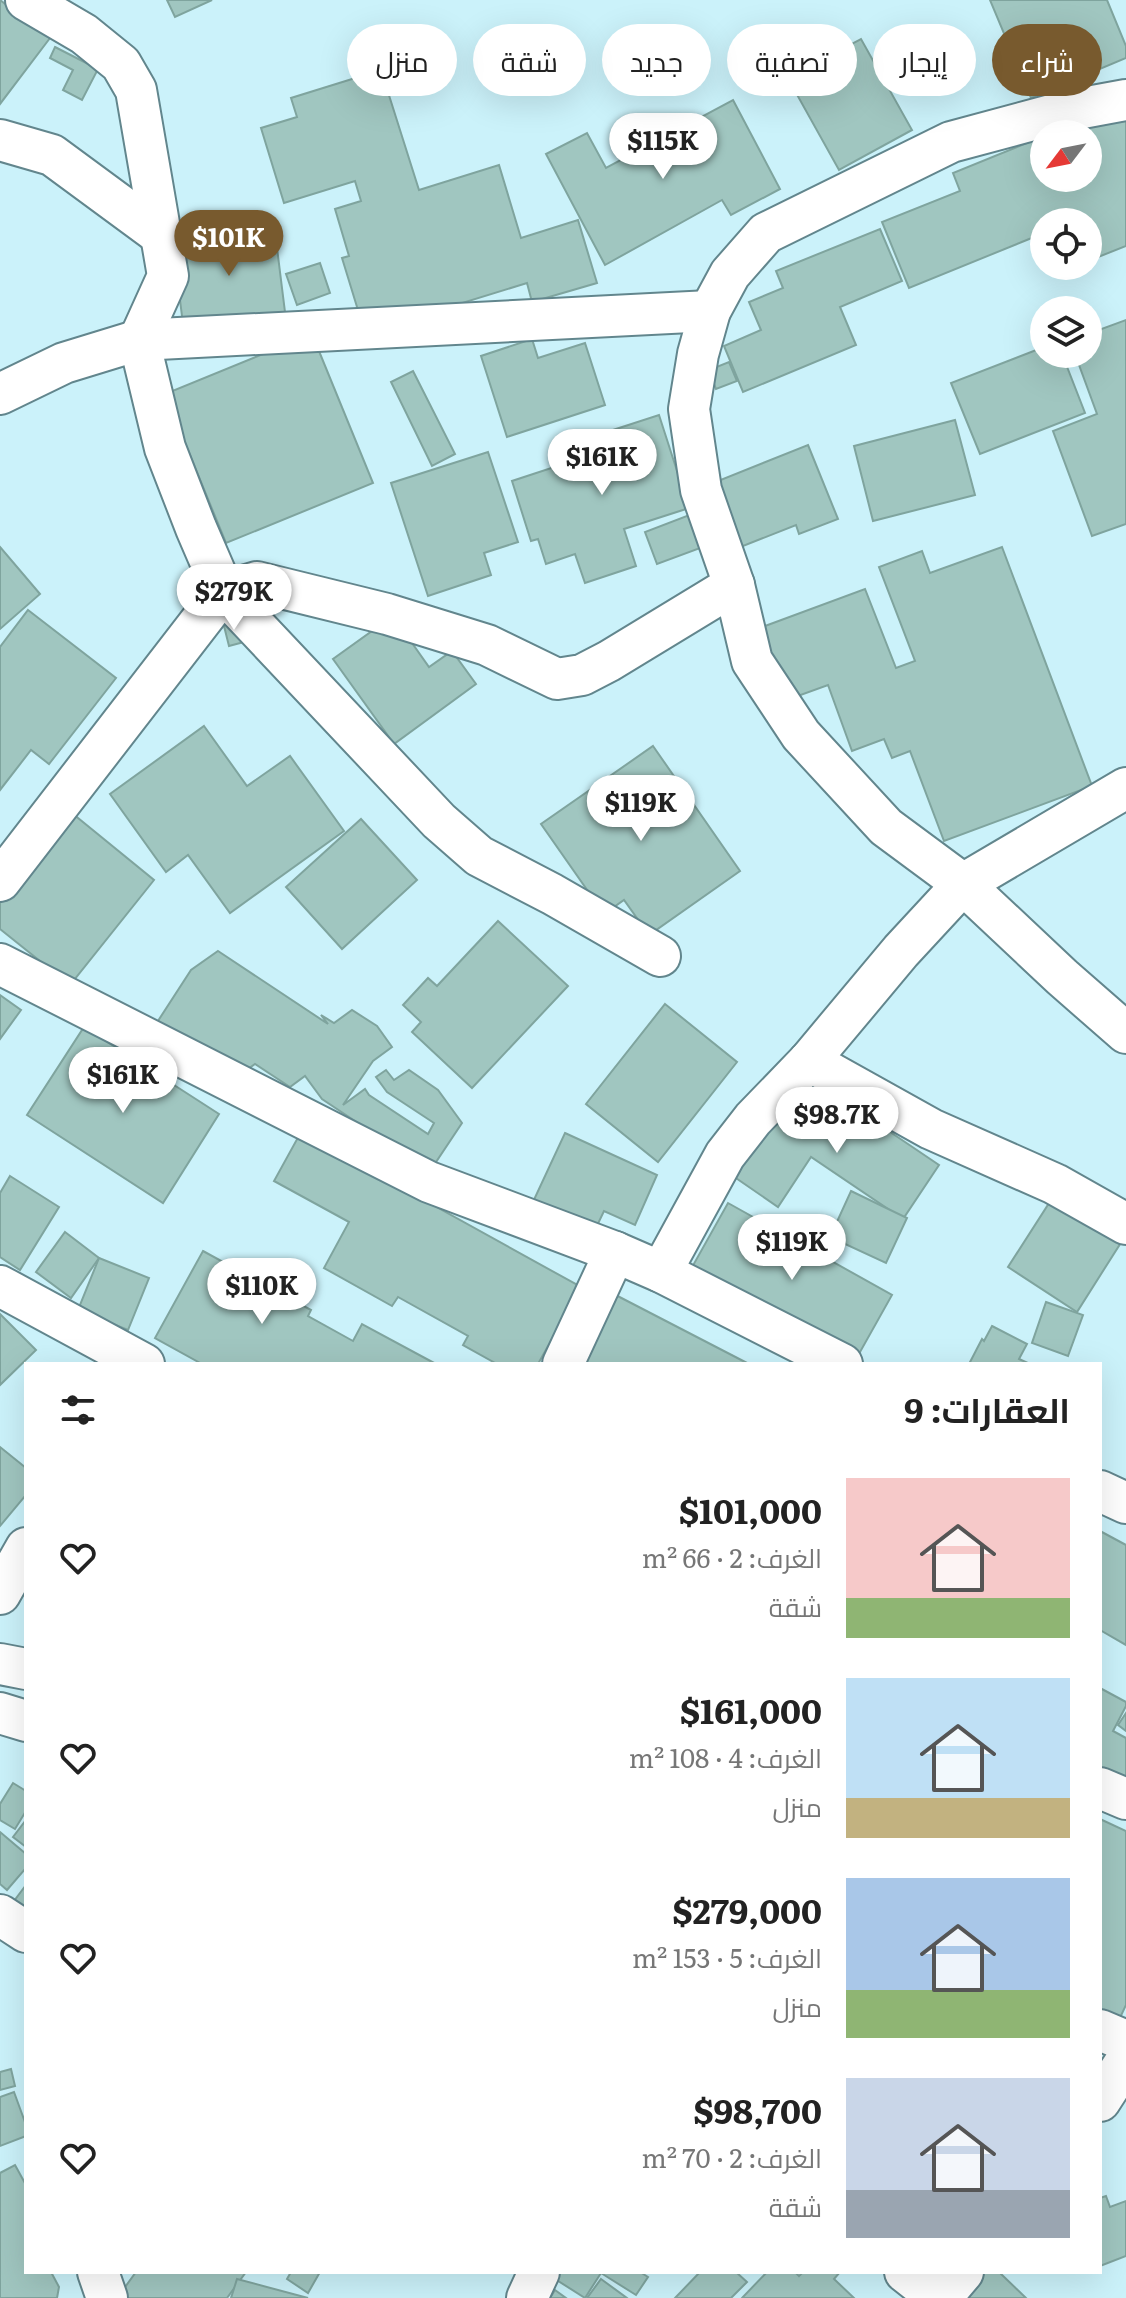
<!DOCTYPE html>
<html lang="ar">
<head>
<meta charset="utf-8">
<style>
	:root { --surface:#fff; --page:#f6f6f6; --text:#222; --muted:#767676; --accent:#785a2e }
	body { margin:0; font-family:Literata,Cairo,serif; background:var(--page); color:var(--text); direction:rtl; height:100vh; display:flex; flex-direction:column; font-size:30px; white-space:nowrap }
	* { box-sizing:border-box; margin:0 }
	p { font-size:26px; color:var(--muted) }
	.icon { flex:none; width:44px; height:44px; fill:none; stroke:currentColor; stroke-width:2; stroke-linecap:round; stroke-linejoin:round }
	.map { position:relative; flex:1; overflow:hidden; direction:ltr }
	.drawer { position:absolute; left:24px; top:1362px; width:1078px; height:912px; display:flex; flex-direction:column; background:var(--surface); border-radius:0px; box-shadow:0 8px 32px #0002; direction:rtl }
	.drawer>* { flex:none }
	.guide { position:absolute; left:24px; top:24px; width:1078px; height:72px; direction:rtl; display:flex; gap:16px }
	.needle { width:52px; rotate:238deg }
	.fabs { position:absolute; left:1030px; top:120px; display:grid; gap:16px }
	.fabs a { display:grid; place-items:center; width:72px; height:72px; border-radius:50%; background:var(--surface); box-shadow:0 8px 32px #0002; font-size:40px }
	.price { position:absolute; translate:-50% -68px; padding:0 18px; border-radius:28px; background:#fff; color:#222; font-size:26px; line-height:52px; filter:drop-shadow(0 2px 4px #0008) }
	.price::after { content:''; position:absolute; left:50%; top:48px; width:24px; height:18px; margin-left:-12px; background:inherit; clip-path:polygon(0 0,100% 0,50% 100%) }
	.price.selected { background:var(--accent); color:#fff }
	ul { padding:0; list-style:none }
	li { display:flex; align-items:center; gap:24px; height:200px; padding:0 32px }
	li span { display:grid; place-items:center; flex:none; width:224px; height:160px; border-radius:0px; color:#555 }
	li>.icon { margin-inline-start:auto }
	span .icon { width:96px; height:96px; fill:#fffc; stroke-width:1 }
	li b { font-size:34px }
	h2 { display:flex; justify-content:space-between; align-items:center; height:96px; padding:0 32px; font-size:34px }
	.pill { padding:0 28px; border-radius:36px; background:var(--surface); box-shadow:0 8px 32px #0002; font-size:28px; line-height:72px }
	.pill.selected { background:var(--accent); color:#fff }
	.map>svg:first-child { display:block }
</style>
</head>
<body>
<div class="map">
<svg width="1126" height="2298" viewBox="0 0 1126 2298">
	<rect width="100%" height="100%" fill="#cbf2fa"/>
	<g fill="#a0c6c0" stroke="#7fa49e" stroke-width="2">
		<path d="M0,0L50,38L0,104Z"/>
		<path d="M167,0H212L175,17Z"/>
		<path d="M990,0H1107L1126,46V58L1031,98Z"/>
		<path d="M812,26L829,56L861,39L912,130L839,170L771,48Z"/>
		<path d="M55,47L98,69L82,100L63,90L73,70L50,58Z"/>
		<path d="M381,70L419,190L499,165L521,238L578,220L597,283L532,302L527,283L365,333L342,258L349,256L335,209L361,201L355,181L284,203L261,128L297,117L291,98Z"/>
		<path d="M733,100L780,189L731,215L722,200L605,265L546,154L587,133L606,168Z"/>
		<path d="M1126,112V246L1088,261V222H1044V233L909,288L882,222L960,191L953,173L1044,136V178H1088V134H1049Z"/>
		<path d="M880,229L902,281L840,307L856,345L743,392L724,346L761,330L749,302L783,288L776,271Z"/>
		<path d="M275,232L285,312L183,324L173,244Z"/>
		<path d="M320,263L330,293L297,305L286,274Z"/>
		<path d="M1126,320V524L1092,536L1053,431L1097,414L1075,354H1088V334Z"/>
		<path d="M312,334L373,483L226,543L165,394Z"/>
		<path d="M532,339L538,358L585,343L605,405L507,437L481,356Z"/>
		<path d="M1044,347V354H1062L1085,413L980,454L951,383Z"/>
		<path d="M729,362L737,381L716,389L709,370Z"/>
		<path d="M413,371L455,454L432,466L391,382Z"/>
		<path d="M659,415L689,508L624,529L636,566L585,583L575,554L546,564L538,539L531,541L512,481L579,459L573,443Z"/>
		<path d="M955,420L975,495L873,521L854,446Z"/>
		<path d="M808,445L838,519L799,534L796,525L733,550L708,485Z"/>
		<path d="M488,452L518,542L484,553L491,575L428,596L391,483Z"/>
		<path d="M692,514L703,547L657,564L645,532Z"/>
		<path d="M0,547L40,594L0,629Z"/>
		<path d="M1002,547L1092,786L944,841L910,751L892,758L884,739L852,751L828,685L784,701L757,629L865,589L896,668L915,661L879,567L922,551L930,573Z"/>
		<path d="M28,610L116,678L49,764L31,750L0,790V647Z"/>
		<path d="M393,616L429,667L452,651L476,684L394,744L333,659Z"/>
		<path d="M239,618L244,642L229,646L223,622Z"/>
		<path d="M204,726L247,786L290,756L344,831L230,913L188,855L166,872L110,794Z"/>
		<path d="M653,746L740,871L649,935L624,900L604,914L541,824Z"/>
		<path d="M67,809L154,880L70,985L0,929V892Z"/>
		<path d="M361,819L417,880L342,949L286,887Z"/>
		<path d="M498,921L568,986L472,1088L412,1032L421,1022L403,1005L428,978L437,986Z"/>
		<path d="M218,951L328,1024L321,1015L334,1023L352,1010L377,1026L392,1047L373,1061L343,1105L365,1089L369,1095L428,1134L434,1123L387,1092L376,1077L386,1070L394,1080L409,1070L438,1090L462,1123L430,1171L322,1099L305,1076L290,1087L255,1064L237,1077L156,1024L191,970Z"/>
		<path d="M0,995L21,1010L0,1039Z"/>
		<path d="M665,1004L737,1062L658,1162L586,1104Z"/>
		<path d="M84,1027L219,1114L163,1203L27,1115Z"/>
		<path d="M825,1088L939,1165L903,1219L811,1157L778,1207L733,1176L780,1106L802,1122Z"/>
		<path d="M301,1132L581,1287L538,1364H497L463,1345L468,1336L398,1297L392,1306L324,1268L349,1222L274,1181Z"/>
		<path d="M565,1133L657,1175L635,1225L604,1211L594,1232L532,1204Z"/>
		<path d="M10,1176L59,1207L20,1270L0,1257V1193Z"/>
		<path d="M851,1191L907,1218L886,1263L830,1237Z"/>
		<path d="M1053,1197L1122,1241L1077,1312L1008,1267Z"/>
		<path d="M728,1203L892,1295L855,1361L691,1269Z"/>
		<path d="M65,1232L99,1258L71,1298L36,1272Z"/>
		<path d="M203,1251L311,1310L308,1316L353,1341L362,1324L436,1364H202L155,1338Z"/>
		<path d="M99,1258L149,1278L128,1330L78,1310Z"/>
		<path d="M606,1290L749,1364H568Z"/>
		<path d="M1046,1302L1083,1315L1068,1356L1032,1343Z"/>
		<path d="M0,1314L36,1350L0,1385Z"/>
		<path d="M992,1326L1027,1344L1019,1359L1030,1364H969L982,1339L984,1341Z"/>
		<path d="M0,1447L26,1468V1495L0,1526Z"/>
		<path d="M1100,1531L1126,1545V1645L1100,1630Z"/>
		<path d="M1100,1688L1126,1702V1706L1113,1731L1126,1738V1791L1100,1777Z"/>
		<path d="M1126,1713V1731L1118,1725Z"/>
		<path d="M13,1783L26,1791V1811L15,1829L0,1820V1804Z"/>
		<path d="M1100,1819L1126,1831V2005L1119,2020L1100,2011Z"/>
		<path d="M26,1820V1847L13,1837Z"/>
		<path d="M0,1832L26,1854V1868L7,1890L0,1884Z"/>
		<path d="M26,1885V1916L11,1905Z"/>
		<path d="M11,2069L15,2086L0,2090V2072Z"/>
		<path d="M14,2092L26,2125V2136L0,2146V2097Z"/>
		<path d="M15,2165L26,2185V2272H51L59,2287L57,2298H0V2173Z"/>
		<path d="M1106,2196L1110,2207L1126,2201V2256L1100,2266V2198Z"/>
		<path d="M136,2272H246L227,2298H126L120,2294Z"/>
		<path d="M291,2272H320L308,2293L287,2279Z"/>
		<path d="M544,2272H640L648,2277L636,2295L601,2273L585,2298Z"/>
		<path d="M700,2272H736L747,2282L731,2298H675Z"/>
		<path d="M767,2272H795L799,2276L803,2272H840L834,2279L854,2298H742Z"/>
		<path d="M972,2272H999L1026,2298H967L976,2288L966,2278Z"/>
		<path d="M237,2279L308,2298H231Z"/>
		<path d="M601,2279L627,2298H587Z"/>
		<path d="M555,2290L566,2298H550Z"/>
	</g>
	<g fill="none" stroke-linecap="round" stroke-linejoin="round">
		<g stroke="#62868d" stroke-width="44">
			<g id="minor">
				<path d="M26,0L84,34L121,64L136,90L168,276L139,340L165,448L196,528L224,593L439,821L479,856L552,894L660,956"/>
				<path d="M1126,100L1066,111L951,142L766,233L730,274L710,311L698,354L689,409L701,490L734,585L752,661L801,735L886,827L963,884L1062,977L1126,1033"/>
				<path d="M0,140L52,155L162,236"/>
				<path d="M0,394L64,363L139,340L710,311"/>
				<path d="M0,881L210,609C227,589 232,589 257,582L387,614L487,645L557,679L582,675L609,661L734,585"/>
				<path d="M0,964L429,1182L615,1252L661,1272L842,1364"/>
				<path d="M809,1061L931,1129L1055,1184L1126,1224"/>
				<path d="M661,1272L725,1155L753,1119L809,1061L901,951L963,884L1126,788"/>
				<path d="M0,1286L144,1364"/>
				<path d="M563,1364L615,1252"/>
				<path d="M1100,1491L1126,1503"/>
				<path d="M0,1594L26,1548"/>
				<path d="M0,1664L26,1669"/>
				<path d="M0,1713L26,1721"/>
				<path d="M1100,1788L1126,1799"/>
				<path d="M0,1915L26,1932"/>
				<path d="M1100,2030L1126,2041"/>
				<path d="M1100,2101L1126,2061"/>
				<path d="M98,2272L107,2298"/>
				<path d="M905,2272L938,2298"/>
				<path d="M527,2298L539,2272"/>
				<path d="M941,2298L963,2272"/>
			</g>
		</g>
		<use href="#minor" stroke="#fff" stroke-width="40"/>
	</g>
</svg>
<div class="fabs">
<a><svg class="needle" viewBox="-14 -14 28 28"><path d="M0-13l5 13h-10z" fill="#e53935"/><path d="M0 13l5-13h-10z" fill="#767676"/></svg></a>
<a><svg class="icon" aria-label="locate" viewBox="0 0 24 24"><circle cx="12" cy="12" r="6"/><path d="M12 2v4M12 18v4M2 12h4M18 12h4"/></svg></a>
<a><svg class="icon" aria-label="layers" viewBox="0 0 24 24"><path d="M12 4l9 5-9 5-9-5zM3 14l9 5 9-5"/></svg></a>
</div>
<b class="price" style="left:663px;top:181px">$115K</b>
<b class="price selected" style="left:229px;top:278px">$101K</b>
<b class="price" style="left:602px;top:497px">$161K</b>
<b class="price" style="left:234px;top:632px">$279K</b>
<b class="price" style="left:641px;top:843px">$119K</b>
<b class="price" style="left:123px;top:1115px">$161K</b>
<b class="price" style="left:837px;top:1155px">$98.7K</b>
<b class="price" style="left:792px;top:1282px">$119K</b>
<b class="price" style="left:262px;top:1326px">$110K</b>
<div class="guide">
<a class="pill selected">شراء</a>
<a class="pill">إيجار</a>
<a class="pill">تصفية</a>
<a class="pill">جديد</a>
<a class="pill">شقة</a>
<a class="pill">منزل</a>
</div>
<section class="drawer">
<h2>العقارات: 9<svg class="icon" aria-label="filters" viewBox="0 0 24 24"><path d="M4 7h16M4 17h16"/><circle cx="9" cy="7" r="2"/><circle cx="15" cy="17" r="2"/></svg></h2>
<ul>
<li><span style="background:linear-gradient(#f6c9c9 75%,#8fb573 0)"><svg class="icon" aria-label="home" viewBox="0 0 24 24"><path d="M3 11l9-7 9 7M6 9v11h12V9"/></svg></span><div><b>$101,000</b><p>الغرف: 2 · 66 m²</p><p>شقة</p></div><svg class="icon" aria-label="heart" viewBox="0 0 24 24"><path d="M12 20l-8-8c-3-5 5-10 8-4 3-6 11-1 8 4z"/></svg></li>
<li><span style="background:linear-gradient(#bfe0f5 75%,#c2b280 0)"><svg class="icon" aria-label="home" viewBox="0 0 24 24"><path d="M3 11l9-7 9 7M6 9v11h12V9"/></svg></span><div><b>$161,000</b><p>الغرف: 4 · 108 m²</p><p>منزل</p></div><svg class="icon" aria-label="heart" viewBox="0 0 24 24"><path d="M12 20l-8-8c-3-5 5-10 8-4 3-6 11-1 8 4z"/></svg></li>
<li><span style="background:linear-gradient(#a9c7e8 70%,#8fb573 0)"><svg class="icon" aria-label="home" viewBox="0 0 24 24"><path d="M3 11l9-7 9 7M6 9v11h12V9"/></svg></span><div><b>$279,000</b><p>الغرف: 5 · 153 m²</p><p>منزل</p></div><svg class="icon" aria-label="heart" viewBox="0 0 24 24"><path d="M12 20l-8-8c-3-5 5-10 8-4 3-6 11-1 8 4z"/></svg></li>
<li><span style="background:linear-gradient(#c9d6e8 70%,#9aa5b1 0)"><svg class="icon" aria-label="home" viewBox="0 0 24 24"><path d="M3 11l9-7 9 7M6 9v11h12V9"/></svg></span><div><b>$98,700</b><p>الغرف: 2 · 70 m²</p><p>شقة</p></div><svg class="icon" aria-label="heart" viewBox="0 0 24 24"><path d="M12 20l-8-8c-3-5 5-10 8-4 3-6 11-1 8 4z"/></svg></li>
</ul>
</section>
</div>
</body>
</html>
